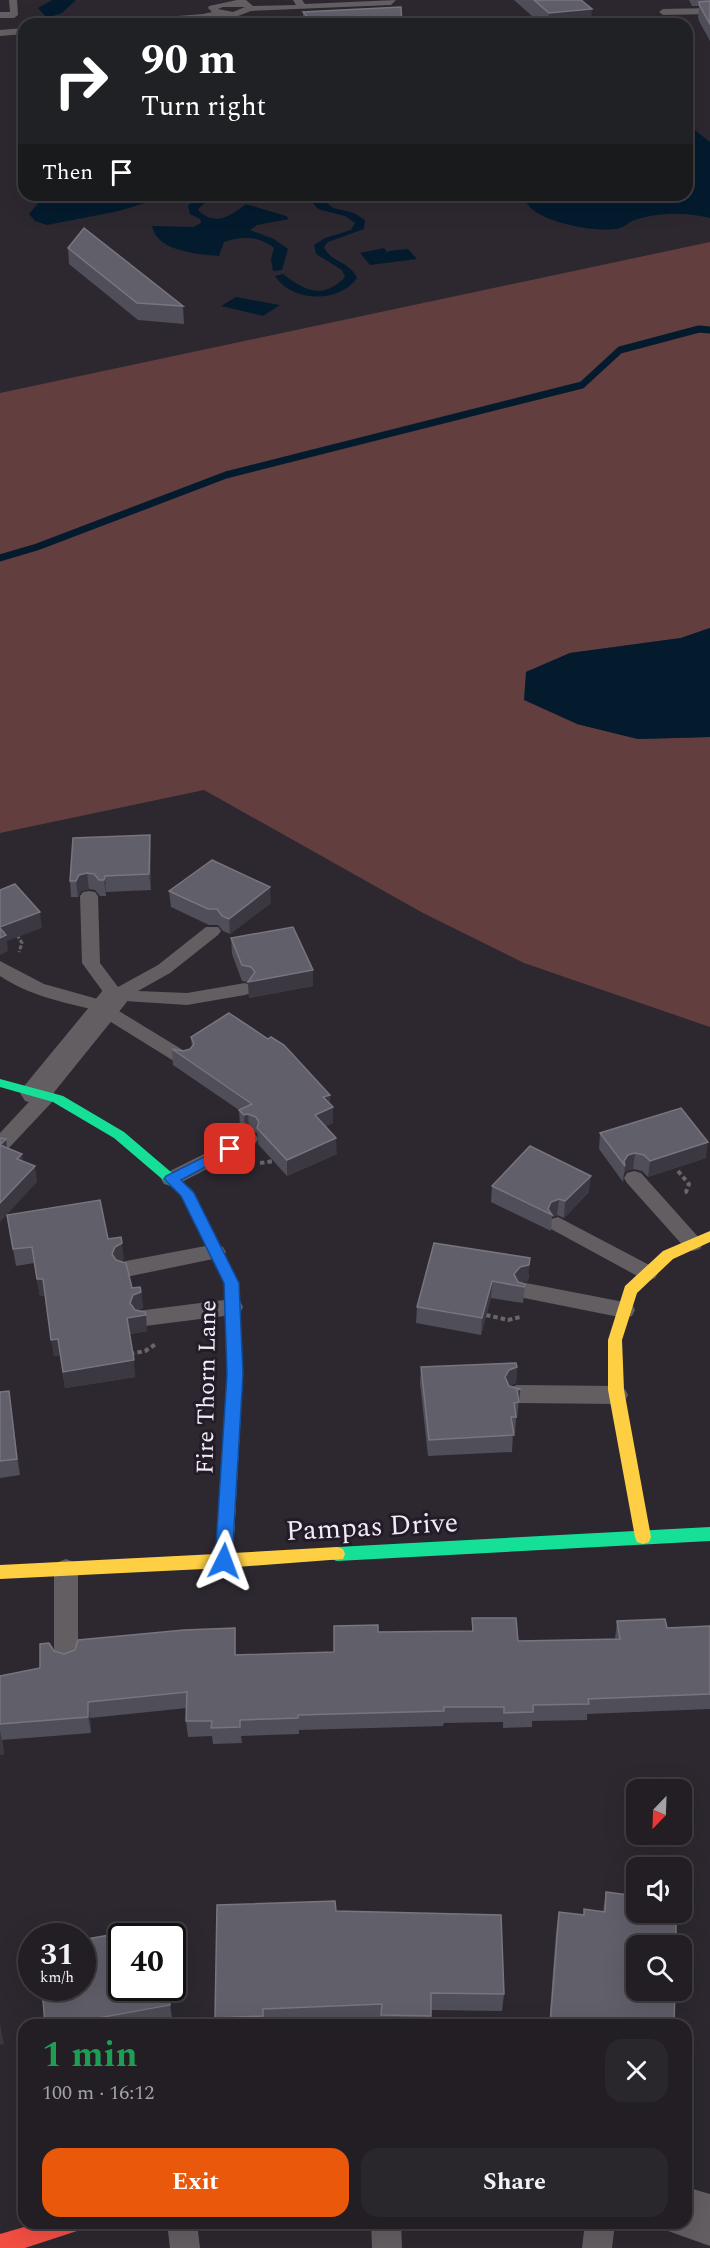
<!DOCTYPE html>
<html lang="en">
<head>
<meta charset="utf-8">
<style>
  body { margin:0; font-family:Spectral,serif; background:#2a272c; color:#f1f3f6; height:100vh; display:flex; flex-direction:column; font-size:22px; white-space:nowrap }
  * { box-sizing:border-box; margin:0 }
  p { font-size:20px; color:#a2a2a6 }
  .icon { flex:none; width:33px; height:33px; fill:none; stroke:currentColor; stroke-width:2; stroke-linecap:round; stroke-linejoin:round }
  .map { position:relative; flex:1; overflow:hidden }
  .sheet { position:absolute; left:18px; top:2019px; width:674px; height:210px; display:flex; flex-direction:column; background:#221e24; border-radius:18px; box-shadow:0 6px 24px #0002,0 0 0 2px #3f3c41 }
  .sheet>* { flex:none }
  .top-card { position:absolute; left:18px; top:18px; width:675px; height:183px; border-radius:18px; box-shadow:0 6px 24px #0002,0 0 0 2px #3f3c41; background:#202124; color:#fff; overflow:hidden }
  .needle { width:39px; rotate:203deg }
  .fabs { position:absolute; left:626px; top:1779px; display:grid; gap:12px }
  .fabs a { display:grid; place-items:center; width:66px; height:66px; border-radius:12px; background:#221e24; box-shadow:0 6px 24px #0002,0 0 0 2px #3f3c41; font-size:30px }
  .speed { position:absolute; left:18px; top:1923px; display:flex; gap:12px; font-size:30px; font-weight:700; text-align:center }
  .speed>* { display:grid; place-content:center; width:78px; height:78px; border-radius:50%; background:#221e24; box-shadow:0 6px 24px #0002,0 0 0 2px #3f3c41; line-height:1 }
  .speed small { font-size:15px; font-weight:400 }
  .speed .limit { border:3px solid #111; border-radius:9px; background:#fff; color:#111 }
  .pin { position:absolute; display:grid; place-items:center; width:51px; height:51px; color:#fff; margin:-26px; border-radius:12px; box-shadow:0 3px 9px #0006 }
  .me { position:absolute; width:66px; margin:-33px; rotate:3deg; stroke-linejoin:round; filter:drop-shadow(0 0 4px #0008) }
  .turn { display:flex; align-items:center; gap:21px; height:126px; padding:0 24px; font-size:27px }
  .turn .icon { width:78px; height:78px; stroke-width:2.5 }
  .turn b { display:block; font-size:42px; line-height:51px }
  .then { display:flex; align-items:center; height:57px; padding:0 24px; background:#0003; gap:12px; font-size:22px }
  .round { display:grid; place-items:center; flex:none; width:63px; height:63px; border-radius:18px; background:#2a272c }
  .overview { display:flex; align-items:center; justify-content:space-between; height:102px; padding:0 24px }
  h1 { font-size:36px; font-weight:700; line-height:45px; color:#1e9e55 }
  .action { display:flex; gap:12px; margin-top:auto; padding:12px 24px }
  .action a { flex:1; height:69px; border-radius:18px; background:#ea580c; color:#fff; font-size:24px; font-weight:700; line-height:69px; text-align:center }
  .action a+a { background:#2a272c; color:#f1f3f6 }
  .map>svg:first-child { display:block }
  .green { fill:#623e3f }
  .water { fill:#041b2e }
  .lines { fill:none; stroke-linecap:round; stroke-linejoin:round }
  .stream { stroke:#041b2e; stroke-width:7 }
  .path-far1 { stroke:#696669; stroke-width:3; stroke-dasharray:4 2; stroke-linecap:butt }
  .path { stroke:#696669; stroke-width:4; stroke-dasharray:4.5 3; stroke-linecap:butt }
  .lane { fill:#625e61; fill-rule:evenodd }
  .street { fill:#625e61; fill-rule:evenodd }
  .fast { fill:#16e098; fill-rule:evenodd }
  .slow { fill:#ffcf43; fill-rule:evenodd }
  .jam { fill:#f24e42; fill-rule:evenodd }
  .wall { fill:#504e59 }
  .shaded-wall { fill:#3b3841 }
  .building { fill:#615f6a; stroke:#78757f; stroke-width:1.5 }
  .route { fill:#1a73e8; stroke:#114b97; stroke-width:1.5 }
  .labels { text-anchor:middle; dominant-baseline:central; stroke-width:6; stroke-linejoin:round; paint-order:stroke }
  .street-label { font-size:24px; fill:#f1ebf5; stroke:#241b29 }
  .near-street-label { font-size:28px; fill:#f1ebf5; stroke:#241b29 }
</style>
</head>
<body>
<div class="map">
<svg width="710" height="2248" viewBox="0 0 710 2248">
  <rect width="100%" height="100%" fill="#2d2830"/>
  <polygon class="green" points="710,242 710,628 681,638 570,653 526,672 577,724 638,739 710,737 710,1027 524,963 423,913 204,790 0,833 0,393"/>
  <g class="water">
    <polygon points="52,0 76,0 62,13 47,18 38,8"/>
    <path d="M687,124L710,142V218C685,212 657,212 632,221C628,223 624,227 620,228C600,234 533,222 526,201L532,195H687V170L689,169Z"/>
    <polygon points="80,195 170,195 119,211 47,225 35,221 29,214 39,202"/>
    <path d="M207,195H231C219,198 205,199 198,210C215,227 231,216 246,204L286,216L289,219L257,225L250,230L274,239L288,249L282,270L273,271L271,259L274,248C260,236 242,236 224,242L219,256C198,254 157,252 152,226L193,227L201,223L200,219L190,214L188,205Z"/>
    <path d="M295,195H317L333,208L354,213L365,220L364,229L328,242L324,247C330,262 351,262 357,278C339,304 291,302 275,276L283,274C305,291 323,300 345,277L342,270L316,254L314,245L325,238L351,230L355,223L345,216L318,209L308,197Z"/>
    <polygon points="384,248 388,253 388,251 408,249 417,259 370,265 360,253"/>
    <polygon points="236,297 280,305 263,316 221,306"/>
    <polygon points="710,628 710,737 638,739 577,724 524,700 526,672 570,653 681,638"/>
  </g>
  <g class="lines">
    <polyline class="stream" points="0,558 37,547 226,475 582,385 620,350 699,329 710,330"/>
    <polyline class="path-far1" points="17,935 22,943 19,952"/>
    <g class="path">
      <polyline points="260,1163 274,1161"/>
      <polyline points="678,1171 689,1184 686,1192 682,1193"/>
      <polyline points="486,1315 508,1320 520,1317"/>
      <polyline points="130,1354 145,1351 156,1344"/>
    </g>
    <g class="lane">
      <polygon points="9,0 17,0 18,15 14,18 0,18 0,12 10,12"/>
      <path d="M237,0H246L253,6L296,5L293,0H302L305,4L396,0L391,5L251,11L238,16H220L203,20L110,24L114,21L203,14L212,12L208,8L209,6ZM223,7H245L233,12L218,9Z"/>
      <polygon points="710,8 710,14 663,15 659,12 663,9"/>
      <polygon points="24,28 24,34 0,36 0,30"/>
      <polygon points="89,891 95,892 98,896 100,963 118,987 158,965 206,927 218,927 221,931 218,935 170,973 138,991 187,993 245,983 251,985 254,989 251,993 245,995 187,1005 109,1000 82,963 80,896 83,892"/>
      <path d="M0,961L44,984L112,1003L114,1008L191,1055L193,1059L191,1063L184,1065L177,1063L98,1014L95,1010C62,1002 28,995 0,976Z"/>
      <polygon points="46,1090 53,1091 56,1096 53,1101 7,1150 0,1152 0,1133 39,1091"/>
      <polygon points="248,1132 255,1134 258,1139 255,1144 178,1184 171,1186 164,1184 161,1179 164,1174"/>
      <polygon points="634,1171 641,1173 700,1239 703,1244 700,1249 693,1251 686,1249 627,1183 624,1178 627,1173"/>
      <polygon points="558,1217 655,1268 658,1273 655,1278 648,1281 641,1278 551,1229 548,1224 551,1219"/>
      <polygon points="216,1244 223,1247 226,1252 223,1257 126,1277 119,1274 116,1269 119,1264 126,1261"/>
      <polygon points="526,1283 624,1302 632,1304 635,1310 632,1316 624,1318 519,1297 515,1291 519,1285"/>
      <polygon points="232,1299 240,1301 243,1307 240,1313 232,1315 145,1326 137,1324 134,1318 137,1312 145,1310"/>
      <polygon points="517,1385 617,1386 625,1389 628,1395 625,1401 617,1404 517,1403 509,1400 506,1394 509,1388"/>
      <polygon points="66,1559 74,1562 78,1569 78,1657 75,1665 66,1668 57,1665 54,1657 54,1569 58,1562"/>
      <polygon points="167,2223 197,2223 200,2248 170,2248"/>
      <polygon points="371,2223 401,2223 402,2248 372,2248"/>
      <polygon points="585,2223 615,2223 612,2248 582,2248"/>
    </g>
    <g class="street">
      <polygon points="115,986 126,989 130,996 126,1003 47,1101 36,1104 25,1101 20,1093 25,1085 104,989"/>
      <polygon points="686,2187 710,2194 710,2246 668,2231 665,2223 686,2223"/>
    </g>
    <g class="fast">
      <polygon points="0,1079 63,1096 124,1132 192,1190 239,1283 240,1325 238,1329 228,1329 226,1325 225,1283 182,1196 114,1138 53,1102 0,1087"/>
      <polygon points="710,1527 710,1541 337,1561 331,1559 329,1554 331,1549 337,1547"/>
    </g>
    <g class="slow">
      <polygon points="710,1231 710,1242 673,1259 637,1293 622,1340 624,1390 651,1537 649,1542 643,1544 637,1542 635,1537 608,1390 608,1340 625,1286 663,1251"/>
      <polygon points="233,1319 238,1321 240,1325 243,1374 233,1553 337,1547 343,1549 345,1554 343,1559 224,1568 0,1579 0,1565 216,1554 227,1374 226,1325 228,1321"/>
    </g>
    <polygon class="jam" points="38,2223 83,2223 80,2230 25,2248 0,2248 0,2234"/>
  </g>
  <g class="wall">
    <polygon points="514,0 581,0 591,24 541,24"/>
    <polygon points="689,0 710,0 710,41 699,21 698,17 699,6 692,6"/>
    <polygon points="303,12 402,24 303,24"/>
    <polygon points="68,248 183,306 184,324 138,320 69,264"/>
    <polygon points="73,838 151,851 151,890 106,892 106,896 100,896 95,890 89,889 81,891 78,897 71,897 70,881"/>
    <polygon points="169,891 271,903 230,934 223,931 218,925 209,925 171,907"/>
    <polygon points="231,938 313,970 313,986 249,998 248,982 242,981 232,954"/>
    <polygon points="191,1037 330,1104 333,1123 326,1126 337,1154 287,1176 258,1144 257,1133 249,1130 245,1131 240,1126 239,1110 173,1065 172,1049 183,1051 190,1049 192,1047"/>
    <polygon points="600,1133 706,1158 648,1177 642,1171 633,1169 626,1171 624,1174 623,1182 599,1149"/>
    <polygon points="492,1186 589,1192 564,1218 557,1215 552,1217 551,1231 491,1202"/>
    <polygon points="7,1215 108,1239 124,1259 121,1261 132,1288 141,1292 143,1308 137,1310 147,1331 130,1334 135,1377 65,1388 60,1355 54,1356 45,1295 40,1296 34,1263 16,1266"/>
    <polygon points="434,1243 529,1275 528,1281 520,1283 525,1284 523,1303 491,1298 481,1335 416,1323 417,1307"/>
    <polygon points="421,1367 517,1367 516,1383 509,1386 520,1389 517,1418 516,1418 515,1433 513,1433 512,1452 428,1456 420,1383"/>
    <polygon points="0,1392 11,1407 20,1475 0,1478"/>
    <polygon points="472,1618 518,1641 615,1639 617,1621 667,1628 710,1626 710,1709 587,1714 587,1720 532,1721 532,1727 503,1728 503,1722 444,1723 443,1726 299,1730 299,1734 241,1736 242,1743 213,1744 212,1736 188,1737 186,1721 187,1708 90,1718 91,1733 2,1740 4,1754 0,1755 0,1676 40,1668 54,1651 64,1654 235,1628 236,1655 334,1652 378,1632 472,1631"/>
    <polygon points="606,1892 643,1920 674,2025 549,2025 556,1932 559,1912 583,1915 603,1911"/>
    <polygon points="336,1911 504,1994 502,2011 431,2010 431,2025 381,2025 381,2021 293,2025 216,2025 215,2018"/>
    <polygon points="168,1988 172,2019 140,2025 45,2025"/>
  </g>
  <g class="shaded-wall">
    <polygon points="592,9 591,24 548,24 549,13"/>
    <polygon points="150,835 151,851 151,890 149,874"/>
    <polygon points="87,873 89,889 81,891 78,897 76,881 79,875"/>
    <polygon points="105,876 106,892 106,896 104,880"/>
    <polygon points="270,887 271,903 230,934 229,919"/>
    <polygon points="40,912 42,928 7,941 8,951 0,955 0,927"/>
    <polygon points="313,970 313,986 249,998 248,982"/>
    <polygon points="330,1095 330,1108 333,1107 333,1123 315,1131 315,1115 323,1097"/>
    <polygon points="248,1114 249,1130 245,1131 244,1115"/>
    <polygon points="336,1138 337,1154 287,1176 287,1160"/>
    <polygon points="6,1139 8,1155 0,1145"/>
    <polygon points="708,1142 706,1158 648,1177 650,1161"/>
    <polygon points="635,1153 633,1169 626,1171 624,1174 625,1166 624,1161 628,1155"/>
    <polygon points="22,1154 24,1171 17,1159"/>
    <polygon points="35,1166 37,1182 0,1222 0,1203"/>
    <polygon points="591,1176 589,1192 564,1218 565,1201"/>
    <polygon points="559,1199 557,1215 552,1217 552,1215 548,1209 551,1202"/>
    <polygon points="122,1243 124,1259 117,1263 112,1254 115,1247"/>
    <polygon points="530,1258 528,1281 518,1283 514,1274 520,1267"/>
    <polygon points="37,1279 43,1279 45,1295 40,1296"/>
    <polygon points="492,1281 491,1298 481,1335 482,1318"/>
    <polygon points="141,1292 143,1308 135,1311 146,1315 147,1331 129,1334 127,1318 130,1303 133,1295"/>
    <polygon points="58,1339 60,1355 54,1356 51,1340"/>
    <polygon points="134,1360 135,1377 65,1388 63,1372"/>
    <polygon points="517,1367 516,1383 508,1386 505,1377 509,1370"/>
    <polygon points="520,1389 519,1405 518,1406 517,1390"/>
    <polygon points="9,1391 11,1407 20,1475 17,1459"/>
    <polygon points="235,1628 236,1644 236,1671 235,1655"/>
    <polygon points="88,1702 90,1718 91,1733 88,1717"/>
    <polygon points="0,1730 4,1754 0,1755"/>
    <polygon points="0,2024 4,2044 0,2045"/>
  </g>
  <g class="building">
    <polygon points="534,0 581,0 592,9 549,13"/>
    <polygon points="710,1 710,24 700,6 699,2"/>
    <polygon points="401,7 402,24 313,24 303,12"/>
    <polygon points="84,228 183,306 137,303 68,248"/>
    <polygon points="150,835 149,874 105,876 104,880 99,880 94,874 87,873 79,875 76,881 70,881 73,838"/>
    <polygon points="212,860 270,887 229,919 222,916 217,909 208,909 169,891"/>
    <polygon points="15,884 40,912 0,927 0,890"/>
    <polygon points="293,927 313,970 248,982 255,972 251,967 242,965 231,938"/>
    <polygon points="0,928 6,935 0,938"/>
    <polygon points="229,1013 268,1039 271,1037 284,1045 330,1095 323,1097 333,1107 315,1115 336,1138 287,1160 257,1128 259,1122 256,1117 248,1114 244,1115 239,1110 252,1104 172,1049 183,1051 190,1049 194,1044 191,1037"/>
    <polygon points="681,1108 708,1142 650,1161 644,1155 635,1153 628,1155 624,1161 625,1166 600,1133"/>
    <polygon points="0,1138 6,1139 0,1145"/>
    <polygon points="0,1145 22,1154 17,1159 35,1166 0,1203"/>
    <polygon points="530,1146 591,1176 565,1201 559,1199 551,1202 548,1209 552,1215 492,1186"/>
    <polygon points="100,1200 108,1239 121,1237 122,1243 115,1247 112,1254 116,1260 126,1263 132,1288 140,1287 141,1292 133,1295 130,1303 135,1310 145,1312 146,1315 127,1318 134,1360 63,1372 58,1339 51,1340 43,1279 37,1279 32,1247 13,1249 7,1215"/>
    <polygon points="434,1243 530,1258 529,1265 520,1267 514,1274 518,1282 525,1284 524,1287 492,1281 482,1318 417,1307"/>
    <polygon points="516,1363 517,1367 509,1370 505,1377 509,1386 520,1389 517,1390 519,1402 514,1403 516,1417 511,1417 514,1435 429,1440 421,1367"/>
    <polygon points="9,1391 17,1459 0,1461 0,1392"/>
    <polygon points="472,1618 516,1618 518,1641 620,1639 617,1621 665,1619 667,1628 710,1626 710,1694 588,1699 589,1704 533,1705 533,1712 504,1713 504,1707 444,1707 444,1711 298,1715 298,1718 240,1720 240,1727 211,1728 212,1721 186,1721 187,1692 88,1702 88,1717 0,1724 0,1676 40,1668 40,1644 49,1643 54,1651 64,1654 75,1650 78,1640 184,1630 235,1628 235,1655 334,1652 334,1626 378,1625 378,1632 473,1631"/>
    <polygon points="606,1892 636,1896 636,1912 643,1912 643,1920 676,1924 676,1946 636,1946 636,1990 675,1990 674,2025 646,2025 601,2019 601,2025 550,2025 559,1912 584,1915 584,1909 605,1912"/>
    <polygon points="335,1901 336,1911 501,1915 504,1994 431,1993 431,2016 381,2015 382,2004 263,2009 263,2016 215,2018 217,1905"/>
    <polygon points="160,1926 161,1936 122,1936 122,1988 168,1988 170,2005 98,2018 99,2025 45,2025 42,1988 82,1988 82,1940"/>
  </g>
  <polygon class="route" points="230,1144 234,1145 236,1149 234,1152 181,1180 194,1193 239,1283 243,1374 232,1561 230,1566 224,1568 218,1566 215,1561 227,1374 224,1283 181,1196 164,1179 166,1176"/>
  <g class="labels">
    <g class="street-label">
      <text transform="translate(207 1387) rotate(-89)">Fire Thorn Lane</text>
    </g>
    <g class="near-street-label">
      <text transform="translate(372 1527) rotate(-3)">Pampas Drive</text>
    </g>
  </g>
</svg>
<div class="fabs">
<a><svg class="needle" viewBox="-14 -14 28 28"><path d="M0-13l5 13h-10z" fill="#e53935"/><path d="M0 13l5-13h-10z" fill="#a2a2a6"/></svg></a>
<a><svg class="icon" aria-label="sound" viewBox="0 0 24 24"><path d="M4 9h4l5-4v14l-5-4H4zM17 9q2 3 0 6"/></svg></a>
<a><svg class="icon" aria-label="search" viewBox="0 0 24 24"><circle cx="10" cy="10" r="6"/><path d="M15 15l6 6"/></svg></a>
</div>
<div class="speed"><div>31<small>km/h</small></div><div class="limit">40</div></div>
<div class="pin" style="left:230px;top:1149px;background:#d93025"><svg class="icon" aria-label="arrive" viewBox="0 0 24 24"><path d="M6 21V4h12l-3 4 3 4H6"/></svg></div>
<svg class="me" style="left:224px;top:1561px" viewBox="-20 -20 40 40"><path d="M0-17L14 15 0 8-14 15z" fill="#1a73e8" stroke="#fff" stroke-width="4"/></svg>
<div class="top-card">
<div class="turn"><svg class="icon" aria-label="right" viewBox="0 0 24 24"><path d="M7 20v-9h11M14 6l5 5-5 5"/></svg><div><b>90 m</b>Turn right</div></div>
<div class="then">Then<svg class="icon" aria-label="arrive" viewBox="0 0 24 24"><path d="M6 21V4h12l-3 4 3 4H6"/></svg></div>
</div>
<section class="sheet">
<div class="overview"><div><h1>1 min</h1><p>100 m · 16:12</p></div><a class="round"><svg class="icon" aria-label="close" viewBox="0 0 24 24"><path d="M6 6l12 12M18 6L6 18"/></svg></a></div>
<div class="action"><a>Exit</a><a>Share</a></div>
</section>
</div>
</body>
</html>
